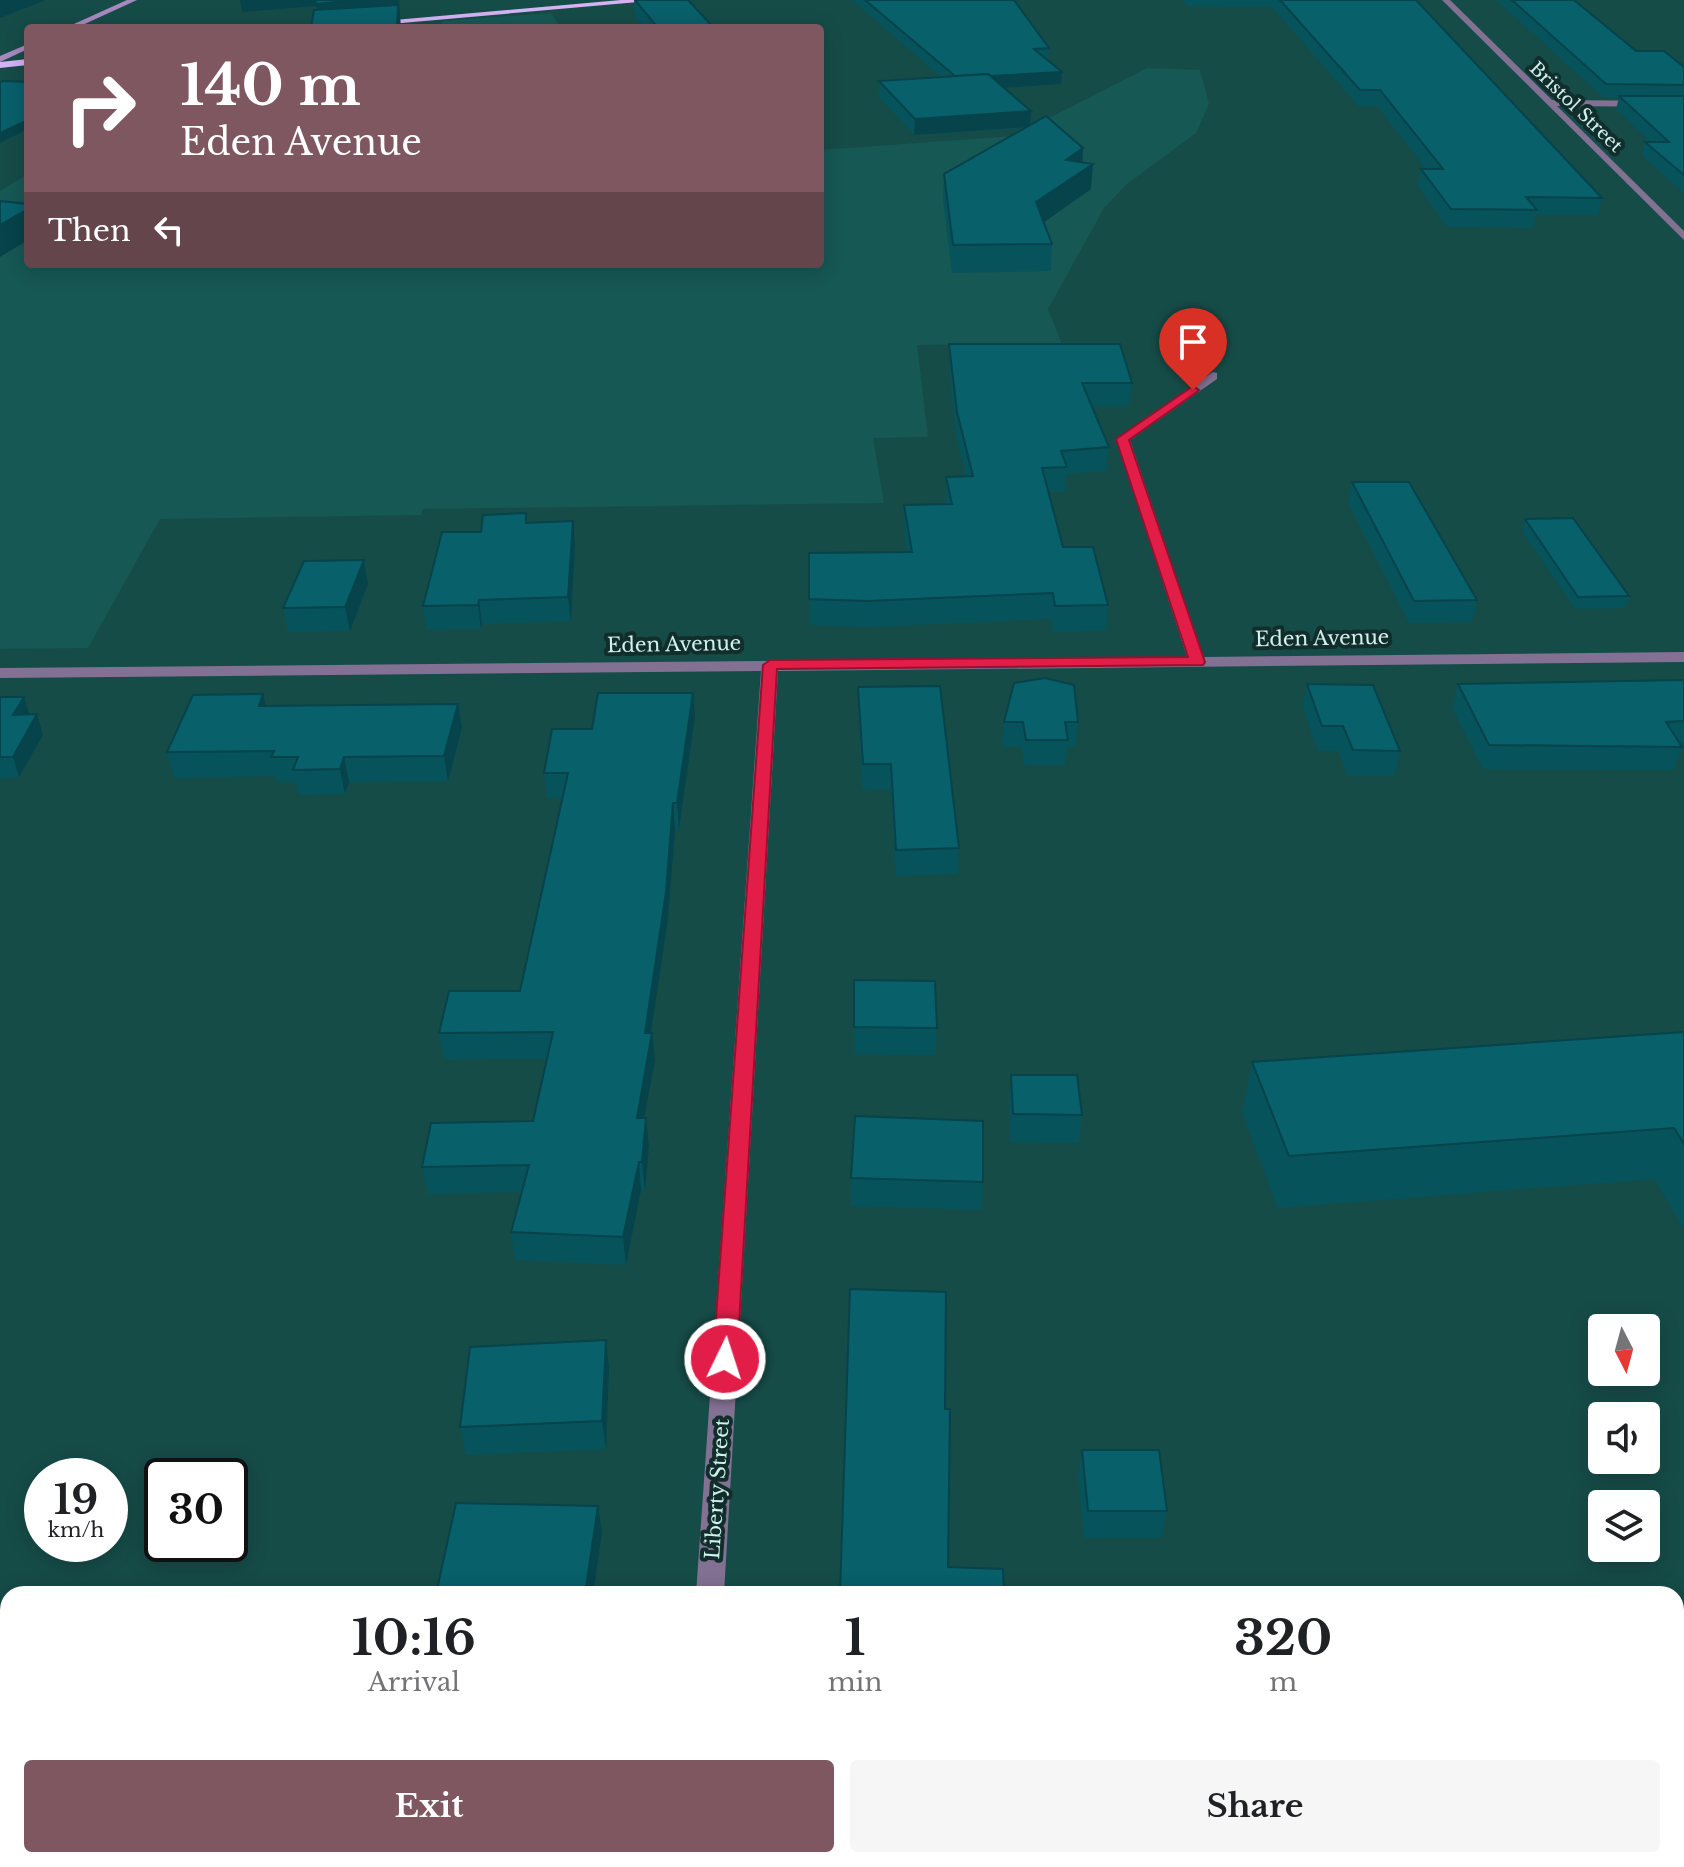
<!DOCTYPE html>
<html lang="en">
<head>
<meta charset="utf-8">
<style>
  body { margin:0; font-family:"Libre Baskerville",serif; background:#f6f6f6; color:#202124; height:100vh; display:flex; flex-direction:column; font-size:30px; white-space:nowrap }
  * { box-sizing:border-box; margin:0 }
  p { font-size:26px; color:#757577 }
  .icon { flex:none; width:44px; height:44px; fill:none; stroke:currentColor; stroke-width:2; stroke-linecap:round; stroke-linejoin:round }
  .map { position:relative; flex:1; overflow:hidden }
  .side { position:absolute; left:0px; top:1586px; width:1684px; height:282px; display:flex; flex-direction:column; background:#fff; border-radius:24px 24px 0 0; box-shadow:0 4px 20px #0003 }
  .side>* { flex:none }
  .banner { position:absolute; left:24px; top:24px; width:800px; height:244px; border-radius:8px; box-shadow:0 4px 20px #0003; background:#7f5760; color:#fff; overflow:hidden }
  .needle { width:52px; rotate:174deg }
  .controls { position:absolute; left:1588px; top:1314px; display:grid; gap:16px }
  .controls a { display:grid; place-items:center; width:72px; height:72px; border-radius:8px; background:#fff; box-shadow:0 4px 20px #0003; font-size:40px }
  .speed { position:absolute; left:24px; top:1458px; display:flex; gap:16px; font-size:40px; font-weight:700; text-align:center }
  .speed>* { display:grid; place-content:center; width:104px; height:104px; border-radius:50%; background:#fff; box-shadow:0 4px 20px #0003; line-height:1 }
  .speed small { font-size:20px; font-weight:400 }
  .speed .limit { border:4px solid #111; border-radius:12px; background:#fff; color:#111 }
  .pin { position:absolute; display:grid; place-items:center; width:68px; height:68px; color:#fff; margin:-82px -34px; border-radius:50% 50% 50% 0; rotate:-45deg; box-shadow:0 0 8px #0007 }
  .pin .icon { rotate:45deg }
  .me { position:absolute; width:88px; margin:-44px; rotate:4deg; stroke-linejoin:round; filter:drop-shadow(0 0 6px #0008) }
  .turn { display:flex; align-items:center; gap:28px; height:168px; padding:0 24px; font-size:36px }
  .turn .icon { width:104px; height:104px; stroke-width:2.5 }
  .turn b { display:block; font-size:56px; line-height:68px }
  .then { display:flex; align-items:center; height:76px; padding:0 24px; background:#0003; gap:16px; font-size:30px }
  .eta { display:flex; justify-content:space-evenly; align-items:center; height:136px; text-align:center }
  .eta b { font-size:48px; font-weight:700; line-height:56px }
  .cta { display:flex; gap:16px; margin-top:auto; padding:16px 24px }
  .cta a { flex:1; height:92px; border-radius:8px; background:#7f5760; color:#fff; font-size:32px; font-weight:700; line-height:92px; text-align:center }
  .cta a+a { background:#f6f6f6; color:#202124 }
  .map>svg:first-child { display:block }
  .built { fill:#165854 }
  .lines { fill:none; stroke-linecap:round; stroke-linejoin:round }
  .street { fill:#837193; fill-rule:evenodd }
  .secondary { fill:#a789c0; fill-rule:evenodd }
  .highway { fill:#d6b2f5; fill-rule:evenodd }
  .wall { fill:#07535c }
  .shaded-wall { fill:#06434b }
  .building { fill:#08606b; stroke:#06434b; stroke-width:2 }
  .route { fill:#e11d48; stroke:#92132f; stroke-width:2 }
  .labels { text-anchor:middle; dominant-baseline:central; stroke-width:8; stroke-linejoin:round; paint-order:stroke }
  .far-street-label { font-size:18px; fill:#d0f1ed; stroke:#122e2c }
  .street-label { font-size:20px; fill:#d0f1ed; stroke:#122e2c }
</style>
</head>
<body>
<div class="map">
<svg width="1684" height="1867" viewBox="0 0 1684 1867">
  <rect width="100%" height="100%" fill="#164c48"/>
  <g class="built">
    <polygon points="551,13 561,28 443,28 442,21"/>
    <polygon points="1147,68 1200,70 1209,104 1196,133 1127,184 1104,208 1048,309 1062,344 917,345 928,437 873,438 884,503 423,509 421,515 160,519 88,648 0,649 0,191 28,174 28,264 820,264 820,150 1014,136"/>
  </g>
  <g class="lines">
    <g class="street">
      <polygon points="1442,0 1450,0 1552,100 1684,101 1684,107 1557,106 1684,231 1684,240"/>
      <polygon points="1213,372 1217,373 1217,379 1130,440 1203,657 1684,652 1684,662 778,671 724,1594 696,1594 761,671 0,678 0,668 1187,657 1116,439"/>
      <polygon points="677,1860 709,1860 708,1867 676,1867"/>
    </g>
    <g class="secondary">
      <polygon points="127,0 137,0 76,28 65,28"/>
      <polygon points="28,44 28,49 0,62 0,56"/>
    </g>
    <g class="highway">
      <polygon points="621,0 661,0 345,28 304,28"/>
      <polygon points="28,59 28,65 0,68 0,62"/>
    </g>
  </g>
  <g class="wall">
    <polygon points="634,0 714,28 645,28 635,17"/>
    <polygon points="852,0 1014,0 1049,48 1048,60 1061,84 1004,88 1031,111 1030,126 1083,148 1082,162 1091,189 1044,222 1052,244 1051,271 952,273 943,200 944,174 1026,128 914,135 879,97 879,81 941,77"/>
    <polygon points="1183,0 1416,0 1602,198 1598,215 1536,215 1533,228 1447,227 1418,186 1421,169 1426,169 1377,106 1358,106 1272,7 1187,6"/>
    <polygon points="1496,0 1574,0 1636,51 1684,67 1684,193 1642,156 1645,142 1650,142 1616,109 1619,98 1603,97"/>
    <polygon points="949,344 1132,383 1129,406 1091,406 1109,447 1106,471 1066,474 1065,492 1048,492 1063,547 1108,605 1106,631 1053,632 1051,619 867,627 810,625 809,553 907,552 904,530 904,505 946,504 946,477 966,476 956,436 949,367"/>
    <polygon points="1352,482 1477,600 1472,622 1409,623 1348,503"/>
    <polygon points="1525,519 1629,596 1625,608 1575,609 1522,531"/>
    <polygon points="527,523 575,544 571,621 482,624 481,629 427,630 423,606 481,532"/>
    <polygon points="364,560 368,584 350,631 288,632 283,608"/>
    <polygon points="1684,680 1684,744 1681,745 1682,747 1674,770 1483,769 1452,707 1458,684"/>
    <polygon points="1307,684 1400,751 1394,776 1348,776 1338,751 1318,751 1303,708"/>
    <polygon points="858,687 959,848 958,874 896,876 890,789 862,790 858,712"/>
    <polygon points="693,693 695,717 679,829 675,829 668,918 651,1033 655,1060 644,1118 649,1146 645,1190 641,1190 626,1265 515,1260 511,1232 522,1192 428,1194 422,1167 533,1121 547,1059 444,1060 439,1033 520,991 562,798 547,798 544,773 592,729"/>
    <polygon points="0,697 24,697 30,715 43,735 19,777 0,778"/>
    <polygon points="458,704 462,728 448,781 349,782 345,794 299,795 296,782 277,782 276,776 174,778 167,752 266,706"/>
    <polygon points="1004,722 1078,722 1075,747 1067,747 1065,765 1025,765 1021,747 1002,747"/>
    <polygon points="854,980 937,1028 936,1055 854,1054"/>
    <polygon points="1684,1032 1684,1229 1654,1179 1278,1208 1242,1113 1252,1062"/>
    <polygon points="1011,1075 1082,1115 1079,1143 1010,1142 1009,1102"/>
    <polygon points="851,1178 983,1182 981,1210 851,1206"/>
    <polygon points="606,1340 609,1368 606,1449 466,1455 460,1427"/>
    <polygon points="1082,1450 1167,1511 1161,1538 1084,1538 1078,1477"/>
    <polygon points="175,1544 225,1544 225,1547 179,1555"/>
    <polygon points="97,1860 338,1860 291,1867 97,1867"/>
  </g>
  <g class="shaded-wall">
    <polygon points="0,0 46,0 0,18"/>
    <polygon points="240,0 399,0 401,28 318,24 316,6 242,12"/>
    <polygon points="1062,72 1061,84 957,91 958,79"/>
    <polygon points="1031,111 1030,127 914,135 915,119"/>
    <polygon points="28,120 28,129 0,143 0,133"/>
    <polygon points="1083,148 1082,171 1093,164 1091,189 1034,229 1036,202 1066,160"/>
    <polygon points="28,209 28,240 0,257 0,225"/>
    <polygon points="573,521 575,544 571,621 568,597"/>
    <polygon points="364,560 368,584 350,631 345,607"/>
    <polygon points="479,600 482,624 481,629 478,605"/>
    <polygon points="693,693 695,717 679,829 677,803"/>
    <polygon points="263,694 269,719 259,706"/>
    <polygon points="24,697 30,717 13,715"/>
    <polygon points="458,704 462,728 448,781 444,756"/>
    <polygon points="37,714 43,735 19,777 13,757"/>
    <polygon points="344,757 349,782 345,794 340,769"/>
    <polygon points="673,803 675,829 668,918 647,1060 652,1033 655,1060 639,1146 637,1118 645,1033"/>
    <polygon points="646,1118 649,1146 645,1190 642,1162"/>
    <polygon points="639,1162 641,1190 626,1265 623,1237"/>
    <polygon points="606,1340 609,1368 606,1449 602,1421"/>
    <polygon points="598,1506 602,1533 593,1594 585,1594"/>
  </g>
  <g class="building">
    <polygon points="316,0 358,0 315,4"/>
    <polygon points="635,0 688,0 714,28 658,28"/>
    <polygon points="865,0 1014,0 1049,48 1034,49 1062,72 991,76 988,74 955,76"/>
    <polygon points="1280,0 1416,0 1602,198 1526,197 1537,210 1451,209 1421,169 1443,169 1380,90 1360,90"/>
    <polygon points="1512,0 1574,0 1636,51 1664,51 1684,67 1684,85 1606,84"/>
    <polygon points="398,5 397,28 311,28 314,10"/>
    <polygon points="988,74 1031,111 915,119 879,81"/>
    <polygon points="3,81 28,82 28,120 0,133 0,82"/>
    <polygon points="1619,96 1684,96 1684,175 1645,142 1669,142"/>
    <polygon points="1046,116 1083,148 1066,160 1093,164 1036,202 1052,244 953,245 944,174"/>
    <polygon points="0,201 28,204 28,209 0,225"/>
    <polygon points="949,344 1120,344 1132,383 1082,383 1109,447 1061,451 1067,467 1042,468 1063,547 1093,547 1108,605 1055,606 1053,593 867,601 809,599 809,553 912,552 904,505 952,504 946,477 973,476 957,412"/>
    <polygon points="1352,482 1409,482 1477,600 1414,601"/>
    <polygon points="526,513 526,523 573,521 568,597 479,600 478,605 423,606 442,532 481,532 483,515"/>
    <polygon points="1573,518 1629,596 1578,597 1525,519"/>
    <polygon points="364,560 345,607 283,608 304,561"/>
    <polygon points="1045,678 1074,685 1078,722 1065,722 1068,740 1026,740 1023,722 1004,722 1014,683"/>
    <polygon points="1684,680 1684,721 1666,722 1682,747 1489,745 1458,684"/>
    <polygon points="1307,684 1373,685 1400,751 1353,750 1343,726 1322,726"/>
    <polygon points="940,686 959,848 896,850 891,764 863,764 858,687"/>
    <polygon points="598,693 693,693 677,803 673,803 666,892 645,1033 652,1033 637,1118 646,1118 642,1162 639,1162 623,1237 511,1232 529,1165 422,1167 431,1123 533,1121 553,1032 439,1033 449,991 520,991 568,773 544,773 552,729 592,729"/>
    <polygon points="263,694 259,706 458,704 444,756 344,757 340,769 293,770 298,757 271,757 274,751 167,752 193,695"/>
    <polygon points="0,697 24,697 13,715 37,714 13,757 0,757"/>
    <polygon points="854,980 935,981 937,1028 854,1027"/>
    <polygon points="1684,1032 1684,1144 1674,1128 1289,1156 1252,1062"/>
    <polygon points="1011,1075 1077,1075 1082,1115 1013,1114"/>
    <polygon points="855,1116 983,1121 983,1182 851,1178"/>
    <polygon points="850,1289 946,1292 945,1409 950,1409 948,1567 1003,1569 1004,1594 840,1594"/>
    <polygon points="606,1340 602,1421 460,1427 470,1347"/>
    <polygon points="1082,1450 1159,1450 1167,1511 1088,1511"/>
    <polygon points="456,1503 598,1506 585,1594 436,1594"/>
    <polygon points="97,1860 152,1860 97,1867"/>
  </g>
  <polygon class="route" points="1193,386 1199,390 1197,392 1129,440 1205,662 1203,665 777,669 737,1359 733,1365 717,1365 713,1359 763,665 770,660 1188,657 1116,439"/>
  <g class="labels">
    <g class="far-street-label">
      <text transform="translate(1576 107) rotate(44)">Bristol Street</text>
    </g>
    <g class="street-label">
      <text transform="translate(1322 638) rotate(-1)">Eden Avenue</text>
      <text transform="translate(674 644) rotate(-1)">Eden Avenue</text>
      <text transform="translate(717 1489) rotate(-86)">Liberty Street</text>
    </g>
  </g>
</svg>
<div class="controls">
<a><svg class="needle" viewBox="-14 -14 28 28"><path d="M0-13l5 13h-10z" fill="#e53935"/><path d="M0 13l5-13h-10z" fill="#757577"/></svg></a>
<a><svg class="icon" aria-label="sound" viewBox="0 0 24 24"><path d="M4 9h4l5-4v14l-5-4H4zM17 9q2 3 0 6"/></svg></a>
<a><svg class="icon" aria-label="layers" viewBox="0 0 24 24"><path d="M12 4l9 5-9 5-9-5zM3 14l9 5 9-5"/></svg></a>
</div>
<div class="speed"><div>19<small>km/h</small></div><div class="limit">30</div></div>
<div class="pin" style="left:1193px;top:390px;background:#d93025"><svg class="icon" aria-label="arrive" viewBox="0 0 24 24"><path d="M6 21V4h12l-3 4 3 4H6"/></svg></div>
<svg class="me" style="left:725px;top:1359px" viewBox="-20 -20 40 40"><circle r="17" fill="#e11d48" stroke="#fff" stroke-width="3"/><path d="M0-11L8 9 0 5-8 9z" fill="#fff"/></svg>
<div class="banner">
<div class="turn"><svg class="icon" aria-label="right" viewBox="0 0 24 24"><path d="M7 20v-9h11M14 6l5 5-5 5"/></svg><div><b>140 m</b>Eden Avenue</div></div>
<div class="then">Then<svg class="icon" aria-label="left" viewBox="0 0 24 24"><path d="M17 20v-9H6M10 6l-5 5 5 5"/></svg></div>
</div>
<section class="side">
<div class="eta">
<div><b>10:16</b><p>Arrival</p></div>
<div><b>1</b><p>min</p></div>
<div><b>320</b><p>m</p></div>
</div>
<div class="cta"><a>Exit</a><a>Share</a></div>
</section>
</div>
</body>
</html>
